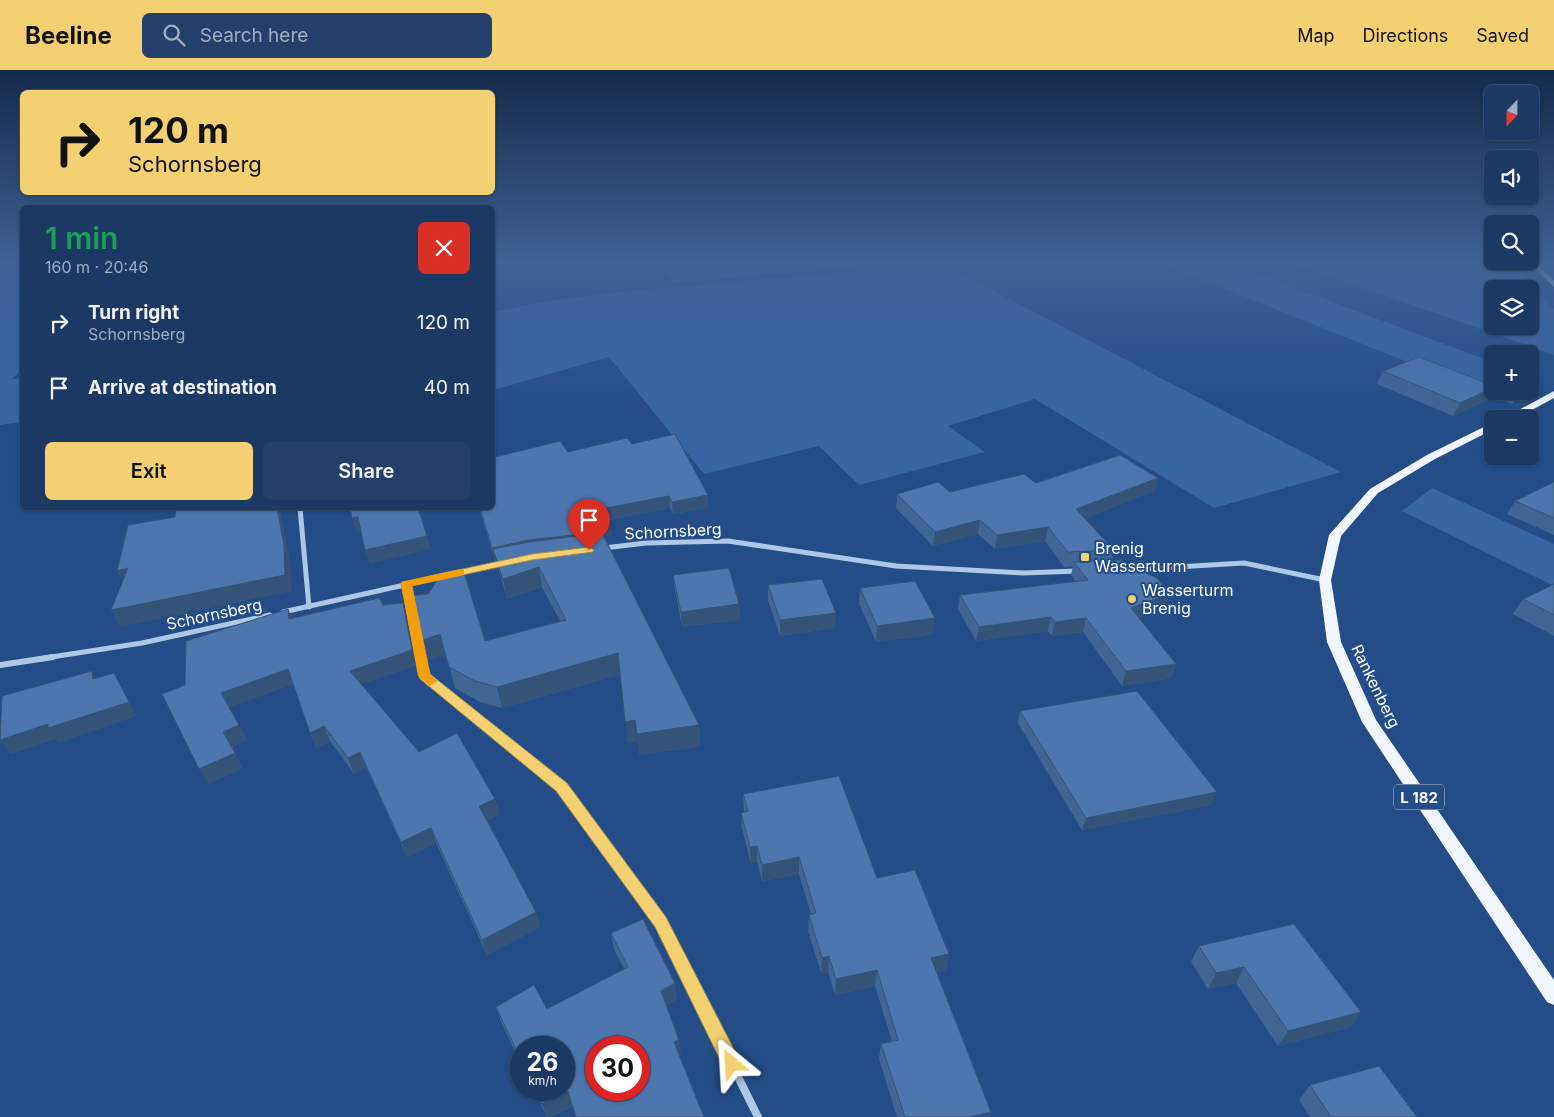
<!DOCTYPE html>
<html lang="en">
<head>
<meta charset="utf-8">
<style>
  body { margin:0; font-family:Inter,sans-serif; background:#24406a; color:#f1f3f6; height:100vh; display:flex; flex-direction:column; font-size:19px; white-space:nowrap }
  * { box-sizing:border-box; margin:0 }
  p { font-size:16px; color:#a0acbf }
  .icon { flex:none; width:28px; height:28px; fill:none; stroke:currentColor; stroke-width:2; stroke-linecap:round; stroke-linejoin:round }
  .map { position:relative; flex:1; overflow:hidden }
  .details { position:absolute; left:20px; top:135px; width:475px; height:305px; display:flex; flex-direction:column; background:#1b3964; border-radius:8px; box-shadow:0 1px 4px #0004,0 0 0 1px #395378 }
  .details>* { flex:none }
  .banner { position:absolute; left:20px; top:20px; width:475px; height:105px; border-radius:8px; box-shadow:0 1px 4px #0004,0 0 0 1px #395378; background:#f3d072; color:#111; overflow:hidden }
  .needle { width:32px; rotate:202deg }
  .tools { position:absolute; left:1484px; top:15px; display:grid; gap:10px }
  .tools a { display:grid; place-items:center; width:55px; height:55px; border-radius:8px; background:#1b3964; box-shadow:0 1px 4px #0004,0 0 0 1px #395378; font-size:25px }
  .speed { position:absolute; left:510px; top:966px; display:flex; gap:10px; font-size:25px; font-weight:700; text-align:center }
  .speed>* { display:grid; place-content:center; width:65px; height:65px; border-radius:50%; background:#1b3964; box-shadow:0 1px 4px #0004,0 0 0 1px #395378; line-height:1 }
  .speed small { font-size:12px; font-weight:400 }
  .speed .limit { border:8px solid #d22; background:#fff; color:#111 }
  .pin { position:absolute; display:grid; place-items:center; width:42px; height:42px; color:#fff; margin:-51px -21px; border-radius:50% 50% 50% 0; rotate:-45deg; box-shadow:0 0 5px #0007 }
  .pin .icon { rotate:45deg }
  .me { position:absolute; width:55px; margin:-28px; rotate:333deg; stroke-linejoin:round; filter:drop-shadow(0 0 4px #0008) }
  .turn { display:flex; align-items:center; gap:18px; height:105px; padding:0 25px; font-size:22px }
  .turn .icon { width:65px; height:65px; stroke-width:2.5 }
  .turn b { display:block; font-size:35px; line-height:42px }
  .round { display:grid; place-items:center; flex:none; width:52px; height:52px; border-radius:8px; background:#24406a }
  .summary { display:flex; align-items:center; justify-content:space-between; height:85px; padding:0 25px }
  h1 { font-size:30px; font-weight:600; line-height:38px; color:#1e9e55 }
  .button { display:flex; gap:10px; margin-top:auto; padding:10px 25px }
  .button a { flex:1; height:58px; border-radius:8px; background:#f3d072; color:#111; font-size:20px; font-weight:600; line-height:58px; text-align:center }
  .button a+a { background:#24406a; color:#f1f3f6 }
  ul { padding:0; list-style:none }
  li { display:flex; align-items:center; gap:15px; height:65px; padding:0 25px }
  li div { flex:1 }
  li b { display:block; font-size:19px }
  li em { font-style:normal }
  header { display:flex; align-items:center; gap:30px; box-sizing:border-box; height:70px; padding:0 25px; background:#f3d072; color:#111 }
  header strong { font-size:24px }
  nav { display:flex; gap:28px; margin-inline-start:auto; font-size:18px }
  .search { width:350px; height:45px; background:#24406a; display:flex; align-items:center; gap:12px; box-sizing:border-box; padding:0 18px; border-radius:8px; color:#a0acbf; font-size:19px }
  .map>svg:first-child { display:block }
  .green { fill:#3866a2; fill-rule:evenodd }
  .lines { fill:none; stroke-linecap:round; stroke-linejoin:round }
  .street-far2 { stroke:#aec7e8; stroke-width:5 }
  .street-far1 { stroke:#aec7e8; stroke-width:6 }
  .street { stroke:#aec7e8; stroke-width:8 }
  .primary { fill:#f1f6fe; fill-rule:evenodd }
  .wall { fill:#416595 }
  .shaded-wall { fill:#355379 }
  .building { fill:#4c76ad; stroke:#355379; fill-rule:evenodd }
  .route { fill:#f3d072; stroke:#9e874a }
  .slow { fill:#f59e0b }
  .poi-dot { fill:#f3d072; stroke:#244c86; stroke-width:2 }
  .labels { text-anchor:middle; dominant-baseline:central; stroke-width:4; stroke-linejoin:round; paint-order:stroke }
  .shield { fill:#244c86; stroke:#bdc9db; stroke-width:1 }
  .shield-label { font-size:15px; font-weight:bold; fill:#fff }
  .street-label { font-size:16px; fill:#fff; stroke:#244c86 }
  .poi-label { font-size:16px; fill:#fff; stroke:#244c86; text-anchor:start }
</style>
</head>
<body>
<header>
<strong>Beeline</strong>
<div class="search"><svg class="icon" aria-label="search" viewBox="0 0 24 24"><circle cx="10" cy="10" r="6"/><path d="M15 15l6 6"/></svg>Search here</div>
<nav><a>Map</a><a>Directions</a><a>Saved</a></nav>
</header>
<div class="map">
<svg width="1554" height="1047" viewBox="0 0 1554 1047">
  <rect width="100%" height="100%" fill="#244c86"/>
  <g class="green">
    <polygon points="0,192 22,192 22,300 11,309 22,308 22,352 0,355"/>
    <polygon points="662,192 903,192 674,213"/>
    <polygon points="1159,192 1226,192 1492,292 1492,321 1524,321 1512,334"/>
    <path d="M1291,192H1511L1554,239V285ZM1492,219H1530V256H1492Z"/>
    <polygon points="942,194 1341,402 1214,438 1035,329 948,356 985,382 859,415 819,376 704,404 609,287 493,320 493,242 542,232 629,221"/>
    <polygon points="1432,418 1554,474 1554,516 1402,441"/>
  </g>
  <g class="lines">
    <g class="street-far2">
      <polyline points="300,438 309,537"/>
      <polyline points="604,478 646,473 728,471 896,496 1023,503 1078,501"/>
      <polyline points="1126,500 1244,493 1325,510"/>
      <polyline points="459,503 502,493"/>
      <polyline points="406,514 420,588"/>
      <polyline points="283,542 445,506"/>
      <polyline points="45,588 142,573 270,545"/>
    </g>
    <g class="street-far1">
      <polyline points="420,587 424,606 561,717 616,792"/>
      <polyline points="0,595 53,587"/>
    </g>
    <polyline class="street" points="616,791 661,852 758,1047"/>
    <g class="primary">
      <polygon points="1529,192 1535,192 1554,211 1554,217"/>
      <polygon points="1554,321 1554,328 1515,349 1502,349"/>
      <polygon points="1492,353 1492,360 1435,389 1378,423 1341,466 1331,510 1341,572 1376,650 1554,910 1554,935 1547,932 1362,652 1327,572 1319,510 1329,465 1370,419 1427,385"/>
    </g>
  </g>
  <g class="wall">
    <polygon points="1383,301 1492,321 1494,321 1490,329 1453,346 1377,314"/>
    <polygon points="632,374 708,438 673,444 670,438 609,450 612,465 604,466 699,655 700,676 639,685 638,671 628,673 621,604 502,638 480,632 455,618 446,585 426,591 485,571 560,551 542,517 507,529 496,490 495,491 479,438 492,438 495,387 568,382"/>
    <polygon points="1554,412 1554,465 1507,444 1515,431"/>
    <polygon points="1036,413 1155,421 1085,448 1114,480 1112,490 1131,500 1169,524 1165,538 1138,548 1176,594 1171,608 1122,616 1083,562 1052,566 1048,561 976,571 958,539 960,525 1075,511 1071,505 1073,496 1064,497 1045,471 995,479 978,464 933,476 896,438 897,424 950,422"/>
    <polygon points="673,505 739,534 740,550 682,557 675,520"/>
    <polygon points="1554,514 1554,566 1513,544 1523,529"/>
    <polygon points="768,515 835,558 780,566 768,530"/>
    <polygon points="860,518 933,564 876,572 859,533"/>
    <polygon points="383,535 408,548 417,595 361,614 419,682 495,729 499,744 487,750 536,842 540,857 487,885 436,773 407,787 366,697 354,704 330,671 316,678 293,614 229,637 247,670 232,677 242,698 208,714 185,615 288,539 292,548"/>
    <polygon points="1020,641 1211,735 1082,760 1018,653"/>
    <polygon points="743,724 877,808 949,884 946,900 937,902 991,1042 989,1047 897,1047 879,989 881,974 892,971 875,916 835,925 828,902 821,903 808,861 809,845 811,844 799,804 762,811 757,792 751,793 742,759 741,743 744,742"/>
    <polygon points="611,863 677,929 666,935 681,985 550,1047 547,1047 534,1020 564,1020 521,978 521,994 501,952 496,937 547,939 624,899 614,879"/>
    <polygon points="1199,876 1361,942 1350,957 1278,976 1236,913 1208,919 1191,892"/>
    <polygon points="1310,1015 1417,1047 1310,1047 1299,1030"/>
  </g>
  <g class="shaded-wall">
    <polygon points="1492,318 1492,321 1494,321 1490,329 1453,346 1460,333"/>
    <polygon points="1158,408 1155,421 1073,453 1076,439"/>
    <polygon points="708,425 708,438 673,444 672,432"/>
    <polygon points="669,426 670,438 608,450 606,438"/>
    <polygon points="277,438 280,438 290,491 292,521 120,557 111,540"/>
    <polygon points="358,447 362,460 356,462 352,448"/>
    <polygon points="980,450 978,464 933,476 935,462"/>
    <polygon points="610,452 612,465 493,479 496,490 495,491 492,478 595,455"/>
    <polygon points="1048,457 1045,471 995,479 997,465"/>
    <polygon points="427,466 431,479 370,494 365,480"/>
    <polygon points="539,497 542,517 507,529 503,509"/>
    <polygon points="128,498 125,517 117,501"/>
    <polygon points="1169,524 1165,538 1127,552 1131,538"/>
    <polygon points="403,533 408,548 417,595 356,616 350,601"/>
    <polygon points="739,534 740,550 682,557 681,542"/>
    <polygon points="288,539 294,553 289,549"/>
    <polygon points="836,543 835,558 780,566 780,550"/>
    <polygon points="1051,547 1048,561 976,571 979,557"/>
    <polygon points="935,548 933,564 876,572 877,556"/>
    <polygon points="1086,548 1083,562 1052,566 1055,552"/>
    <polygon points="440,564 446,585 426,591 420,571"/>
    <polygon points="618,583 621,604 502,638 497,617"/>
    <polygon points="1176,594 1171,608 1122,616 1126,601"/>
    <polygon points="288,599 294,614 228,638 221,623"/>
    <polygon points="92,601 100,615 93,609"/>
    <polygon points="114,603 137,646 58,673 56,669 11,684 0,670"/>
    <polygon points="635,650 699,655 700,676 639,685 638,671 628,673 625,652"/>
    <polygon points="239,655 247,670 231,677 223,662"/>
    <polygon points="324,656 330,671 316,678 310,663"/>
    <polygon points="360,682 366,697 354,704 348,688"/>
    <polygon points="235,683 242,698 208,714 199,699"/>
    <polygon points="1217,722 1211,735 1082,760 1086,748"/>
    <polygon points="495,729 499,744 484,751 479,736"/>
    <polygon points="431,758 436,773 407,787 401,772"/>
    <polygon points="757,776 757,792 751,793 750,777"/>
    <polygon points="799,787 799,804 762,811 762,795"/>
    <polygon points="536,842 540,857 487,885 482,870"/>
    <polygon points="949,884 946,900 928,904 931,888"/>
    <polygon points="829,886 828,902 821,903 822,888"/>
    <polygon points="1244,897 1236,913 1208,919 1216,903"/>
    <polygon points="877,900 875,916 835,925 836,909"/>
    <polygon points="675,913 677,929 663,936 661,921"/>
    <polygon points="1361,942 1350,957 1278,976 1288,961"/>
    <polygon points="679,970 681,985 676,988 674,972"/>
    <polygon points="568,1021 572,1036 550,1047 547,1047 542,1034"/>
    <polygon points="991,1042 989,1047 970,1047"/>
  </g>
  <g class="building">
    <polygon points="1419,287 1492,315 1492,318 1460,333 1383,301"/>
    <polygon points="675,364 708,425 672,432 669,426 606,438 610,452 595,455 599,462 529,470 492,478 480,438 492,438 492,383 495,387 560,371 568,382 627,368 632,374"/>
    <polygon points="1120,385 1158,408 1076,439 1114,480 1068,482 1048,457 997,465 980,450 935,462 897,424 938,412 950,422 1024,404 1036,413"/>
    <polygon points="1554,412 1554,448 1515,431"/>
    <polygon points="176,438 277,438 284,475 285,505 111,540 128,498 117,501 128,455 175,447"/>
    <polygon points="350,438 418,438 427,466 365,480 358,447 352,448"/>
    <polygon points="602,463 699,655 637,664 635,650 625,652 618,583 497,617 475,611 449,597 440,564 420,571 410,526 428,524 440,506 463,499 485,571 566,550 539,497 503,509 493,479 529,472"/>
    <polygon points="1122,490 1131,500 1141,501 1157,508 1169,524 1131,538 1176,594 1126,601 1086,548 1055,552 1051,547 979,557 960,525 1088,510 1074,492"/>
    <polygon points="729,498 739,534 681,542 673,505"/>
    <polygon points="822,509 836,543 780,550 768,515"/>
    <polygon points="915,511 935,548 877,556 860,518"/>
    <polygon points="1554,514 1554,545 1523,529"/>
    <polygon points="379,528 383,535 403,533 412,580 350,601 419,682 457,663 495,729 479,736 536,842 482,870 431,758 401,772 360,682 348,688 324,656 310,663 288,599 221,623 239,655 223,662 235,683 199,699 162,624 185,615 186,571 288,539 289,549"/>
    <polygon points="92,601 93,609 114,603 129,632 48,658 48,654 0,670 2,626"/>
    <polygon points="1137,621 1217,722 1086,748 1020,641"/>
    <polygon points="839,706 877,808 915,800 949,884 931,888 991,1042 970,1047 905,1047 881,974 898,970 877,900 836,909 829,886 822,888 809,845 816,843 799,787 762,795 757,776 750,777 741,743 748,741 743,724"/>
    <path d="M643,849L675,913L661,921L679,970L674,972L704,1047H576L568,1021L542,1034L536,1020H564V978H521V990L496,937L534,915L547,939L628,897L611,863ZM596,978H639V1020H596Z"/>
    <polygon points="1294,854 1361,942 1288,961 1244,897 1216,903 1199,876"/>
    <polygon points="1379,996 1417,1047 1331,1047 1310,1015"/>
  </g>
  <linearGradient id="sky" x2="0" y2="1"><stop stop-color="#142a4a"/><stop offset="0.57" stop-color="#3f6195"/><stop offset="1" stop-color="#3f6195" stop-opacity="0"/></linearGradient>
  <rect width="1554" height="338" fill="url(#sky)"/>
  <polygon class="route" points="589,477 594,480 593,482 532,490 412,516 430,604 567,713 666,847 738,987 741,994 738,1000 732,1003 725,1000 655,857 556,721 420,609 401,514 402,512 532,484"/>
  <polygon class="slow" points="460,499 464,500 464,505 412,516 430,604 437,611 430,616 418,606 401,514 402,512"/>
  <g class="poi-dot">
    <rect x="1080" y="482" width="10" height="10" rx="2.5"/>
    <circle cx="1132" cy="529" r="5"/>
  </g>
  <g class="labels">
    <rect class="shield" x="1394" y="714.5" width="50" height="25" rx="4"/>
    <g class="shield-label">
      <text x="1419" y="727">L 182</text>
    </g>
    <g class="street-label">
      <text transform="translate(673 461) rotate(-3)">Schornsberg</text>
      <text transform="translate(214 544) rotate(-12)">Schornsberg</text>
      <text transform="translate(1376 616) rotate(64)">Rankenberg</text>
    </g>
    <g class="poi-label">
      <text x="1095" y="478">Brenig<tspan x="1095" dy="18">Wasserturm</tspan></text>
      <text x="1142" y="520">Wasserturm<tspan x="1142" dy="18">Brenig</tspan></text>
    </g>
  </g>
</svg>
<div class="tools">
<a><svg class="needle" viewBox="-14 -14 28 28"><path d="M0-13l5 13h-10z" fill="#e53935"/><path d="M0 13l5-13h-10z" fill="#a0acbf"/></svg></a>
<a><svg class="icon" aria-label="sound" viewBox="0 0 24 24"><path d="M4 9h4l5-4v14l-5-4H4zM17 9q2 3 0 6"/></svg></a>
<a><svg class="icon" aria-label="search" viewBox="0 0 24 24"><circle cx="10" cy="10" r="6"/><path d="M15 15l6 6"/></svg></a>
<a><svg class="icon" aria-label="layers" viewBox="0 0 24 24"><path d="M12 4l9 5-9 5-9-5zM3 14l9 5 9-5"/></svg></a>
<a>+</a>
<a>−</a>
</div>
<div class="speed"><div>26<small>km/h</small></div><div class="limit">30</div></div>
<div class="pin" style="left:589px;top:480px;background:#d93025"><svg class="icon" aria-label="arrive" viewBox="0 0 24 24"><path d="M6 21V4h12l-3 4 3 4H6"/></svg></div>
<svg class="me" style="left:732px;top:994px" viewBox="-20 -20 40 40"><path d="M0-17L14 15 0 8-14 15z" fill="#f3d072" stroke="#fff" stroke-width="4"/></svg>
<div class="banner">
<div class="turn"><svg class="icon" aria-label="right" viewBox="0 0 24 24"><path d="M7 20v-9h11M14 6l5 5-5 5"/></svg><div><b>120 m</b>Schornsberg</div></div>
</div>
<section class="details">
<div class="summary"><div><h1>1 min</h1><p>160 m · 20:46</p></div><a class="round" style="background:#d93025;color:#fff"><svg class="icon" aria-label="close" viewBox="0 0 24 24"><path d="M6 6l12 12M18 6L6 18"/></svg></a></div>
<ul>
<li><svg class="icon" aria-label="right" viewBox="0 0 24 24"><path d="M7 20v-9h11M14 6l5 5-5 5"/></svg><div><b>Turn right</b><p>Schornsberg</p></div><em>120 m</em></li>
<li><svg class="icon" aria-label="arrive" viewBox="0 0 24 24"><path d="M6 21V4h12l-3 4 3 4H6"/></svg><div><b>Arrive at destination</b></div><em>40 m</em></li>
</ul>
<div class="button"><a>Exit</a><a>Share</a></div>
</section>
</div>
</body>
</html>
